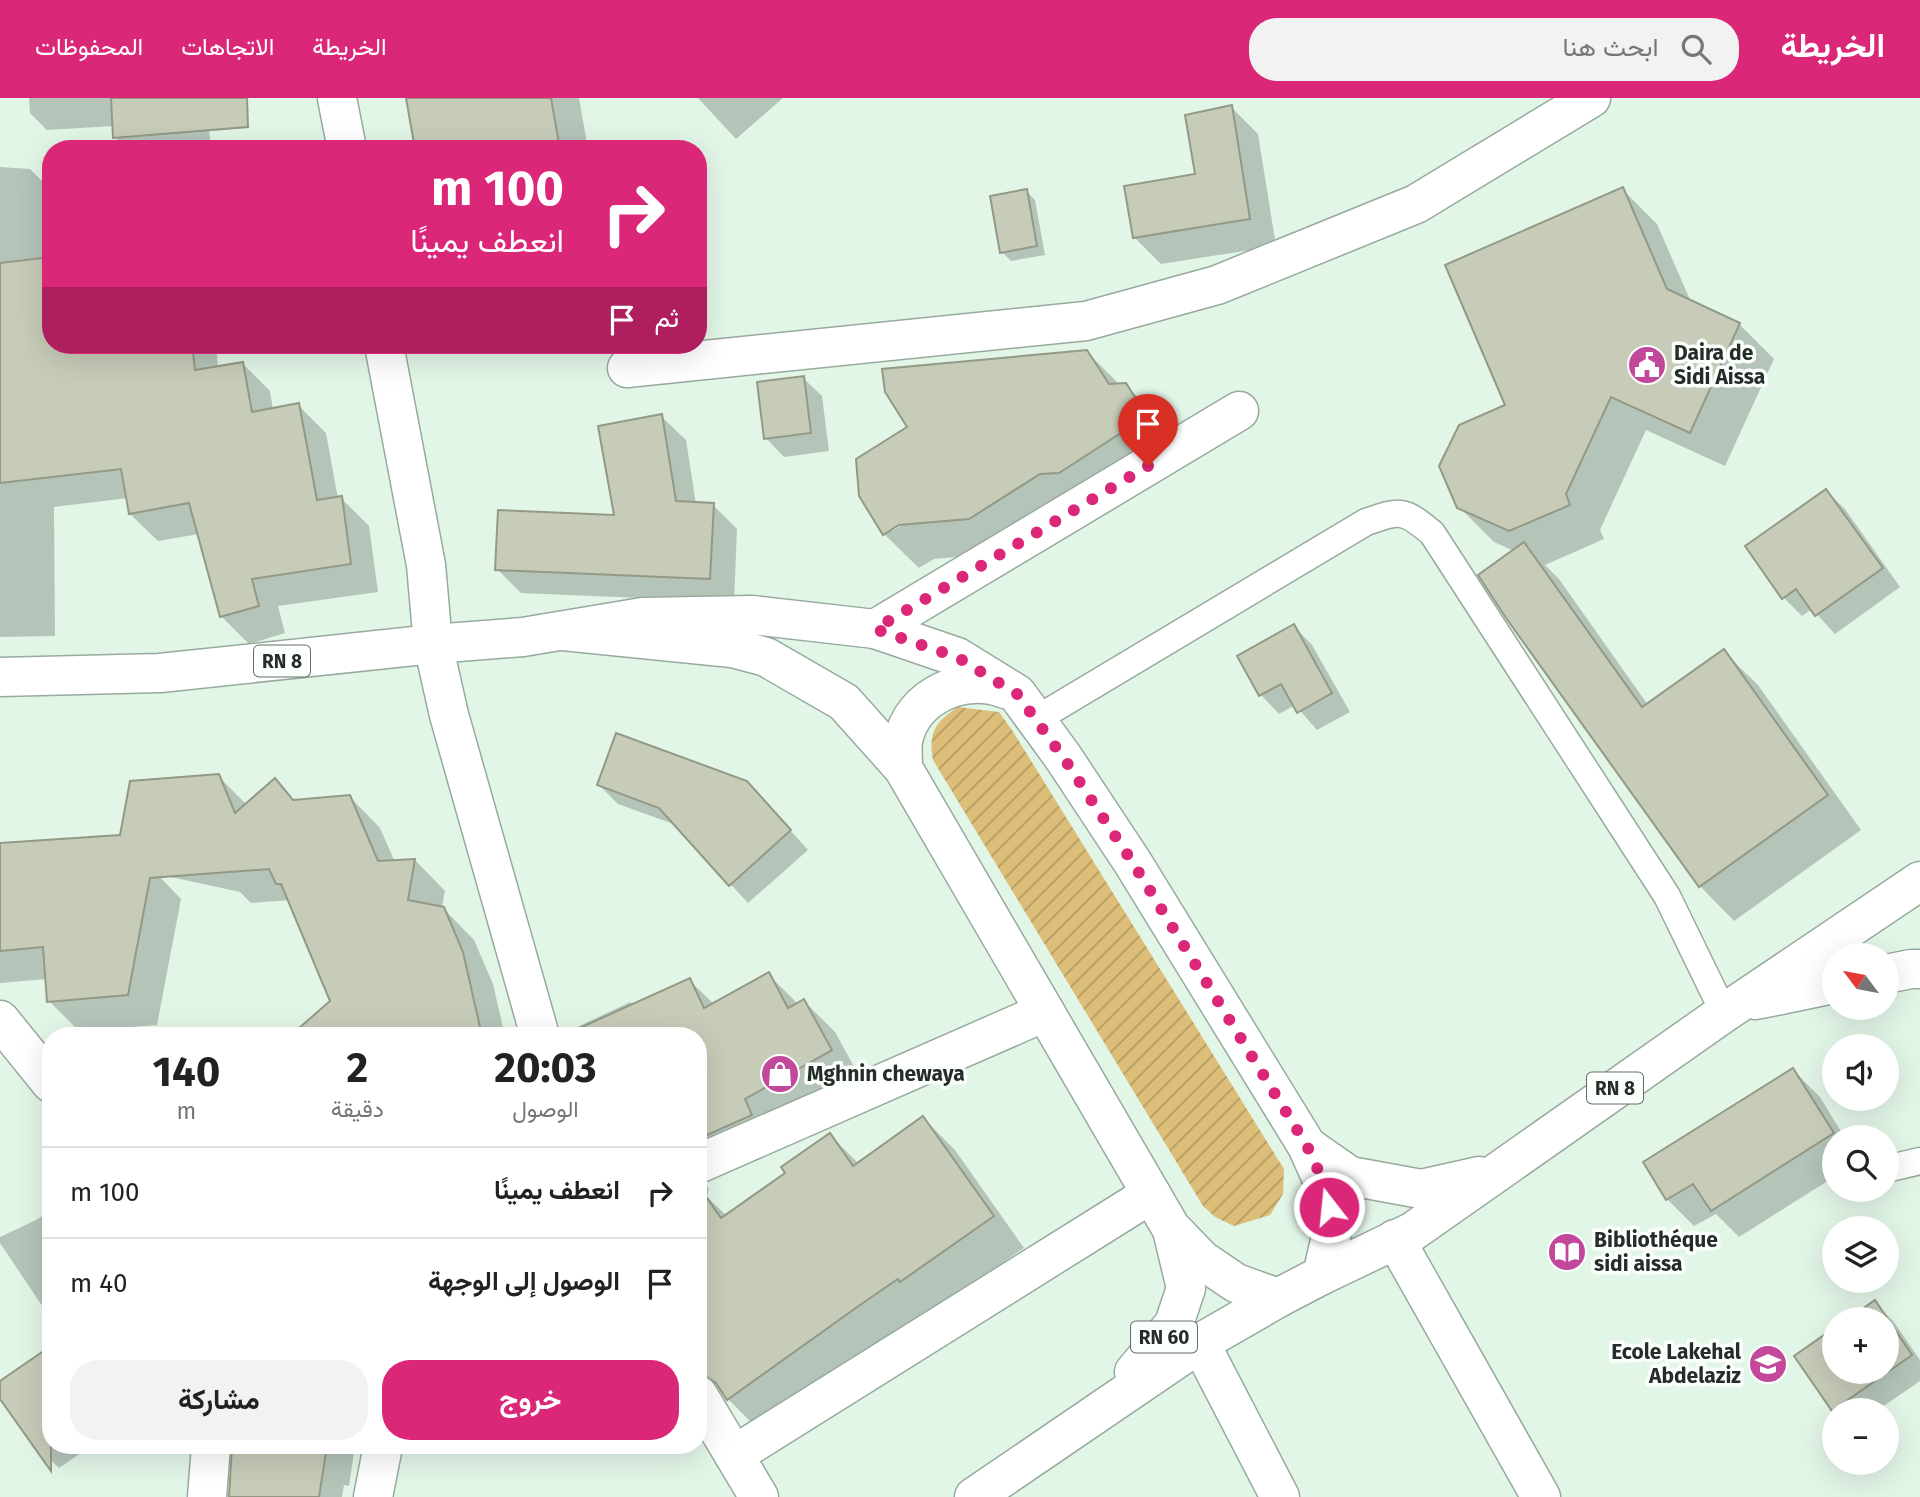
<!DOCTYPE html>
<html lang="ar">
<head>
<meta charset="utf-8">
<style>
  body { margin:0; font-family:"Fira Sans",Vazirmatn,sans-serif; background:#f2f2f2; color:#222; direction:rtl; height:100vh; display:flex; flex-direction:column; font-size:26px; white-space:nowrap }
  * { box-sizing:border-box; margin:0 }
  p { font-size:23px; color:#767676 }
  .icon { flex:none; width:38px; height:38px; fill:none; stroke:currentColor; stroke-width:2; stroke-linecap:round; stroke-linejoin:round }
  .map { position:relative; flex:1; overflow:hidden; direction:ltr }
  .side { position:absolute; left:42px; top:929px; width:665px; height:427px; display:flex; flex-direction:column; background:#fff; border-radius:28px; box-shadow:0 7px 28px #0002; direction:rtl }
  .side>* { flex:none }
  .guide { position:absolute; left:42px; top:42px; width:665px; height:214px; border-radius:28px; box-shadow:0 7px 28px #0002; direction:rtl; background:#db2777; color:#fff; overflow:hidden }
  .needle { width:46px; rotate:302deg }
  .controls { position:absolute; left:1822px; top:845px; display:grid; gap:14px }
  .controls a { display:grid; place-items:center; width:77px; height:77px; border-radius:50%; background:#fff; box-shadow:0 7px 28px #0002; font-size:35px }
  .pin { position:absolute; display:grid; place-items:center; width:60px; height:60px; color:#fff; margin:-72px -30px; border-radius:50% 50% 50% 0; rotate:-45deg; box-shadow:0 0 7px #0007 }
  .pin .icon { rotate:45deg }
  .me { position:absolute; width:77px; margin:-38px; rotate:344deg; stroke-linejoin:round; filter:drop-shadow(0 0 5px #0008) }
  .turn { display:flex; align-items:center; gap:24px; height:147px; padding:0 28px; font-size:32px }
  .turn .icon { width:91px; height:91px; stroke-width:2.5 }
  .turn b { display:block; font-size:49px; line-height:60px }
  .then { display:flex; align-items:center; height:66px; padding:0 28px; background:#0003; gap:14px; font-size:26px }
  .eta { display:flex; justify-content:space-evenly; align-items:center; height:119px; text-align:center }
  .eta b { font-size:42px; font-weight:700; line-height:49px }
  .cta { display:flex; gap:14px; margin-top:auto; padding:14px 28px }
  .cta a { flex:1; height:80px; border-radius:28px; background:#db2777; color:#fff; font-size:28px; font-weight:700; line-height:80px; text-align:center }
  .cta a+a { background:#f2f2f2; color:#222 }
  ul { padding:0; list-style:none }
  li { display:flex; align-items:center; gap:21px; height:91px; padding:0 28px; border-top:2px solid #e0e0e0 }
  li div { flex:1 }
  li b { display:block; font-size:26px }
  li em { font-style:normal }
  header { display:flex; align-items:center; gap:42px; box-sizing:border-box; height:98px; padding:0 35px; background:#db2777; color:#fff }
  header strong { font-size:33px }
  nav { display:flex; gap:38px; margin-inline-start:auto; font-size:24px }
  .search { width:490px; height:63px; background:#f2f2f2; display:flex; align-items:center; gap:18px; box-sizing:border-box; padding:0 24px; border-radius:28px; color:#767676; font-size:26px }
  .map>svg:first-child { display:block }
  .garden { fill:url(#garden-furrows) }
  .shadow { fill:#0003; fill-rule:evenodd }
  .building { fill:#c6ccb8; stroke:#949986; stroke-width:2 }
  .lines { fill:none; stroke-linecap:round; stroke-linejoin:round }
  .lane-casing { stroke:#97aa9d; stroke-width:29 }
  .street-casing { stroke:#97aa9d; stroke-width:41 }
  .primary-casing { stroke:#97aa9d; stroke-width:41 }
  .lane { stroke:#fff; stroke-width:26 }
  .street { stroke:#fff; stroke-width:38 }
  .primary { stroke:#fff; stroke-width:38 }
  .route { stroke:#db2777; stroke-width:12; stroke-dasharray:0 21.6 }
  .labels { text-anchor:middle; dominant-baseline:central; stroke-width:7; stroke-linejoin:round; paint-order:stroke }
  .shield { fill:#fbfffc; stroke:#656c68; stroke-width:2 }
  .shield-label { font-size:19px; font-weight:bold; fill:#252d28 }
  .poi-label { font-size:21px; font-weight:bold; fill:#252d28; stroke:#fbfffc; text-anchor:start }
</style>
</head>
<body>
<header>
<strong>الخريطة</strong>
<div class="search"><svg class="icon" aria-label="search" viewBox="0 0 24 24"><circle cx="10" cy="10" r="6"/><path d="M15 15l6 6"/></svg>ابحث هنا</div>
<nav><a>الخريطة</a><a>الاتجاهات</a><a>المحفوظات</a></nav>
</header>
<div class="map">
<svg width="1920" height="1399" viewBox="0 0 1920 1399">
  <defs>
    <pattern id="garden-furrows" width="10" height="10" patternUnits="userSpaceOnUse" patternTransform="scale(1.75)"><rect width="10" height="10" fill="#ddbe79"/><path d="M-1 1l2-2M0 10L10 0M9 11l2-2" fill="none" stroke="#b39b63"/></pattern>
  </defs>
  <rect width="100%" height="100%" fill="#e2f6e8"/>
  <path class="garden" d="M958,609L999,614L1012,632L1284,1071L1283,1096L1270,1117L1234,1128L1215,1119L1203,1108L933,662C928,635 935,624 958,609Z"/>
  <g class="shadow">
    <polygon points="29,0 206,0 211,50 126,51 115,39 114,28 47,32 30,15"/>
    <polygon points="408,0 579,0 588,51 416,51"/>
    <polygon points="698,0 783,0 736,41"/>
    <polygon points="1231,9 1258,36 1276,148 1161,166 1134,139 1197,77"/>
    <polygon points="0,69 30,71 51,92 51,247 216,247 218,270 243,266 270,293 273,312 298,307 326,335 338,401 341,400 369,428 378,494 278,508 285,535 249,546 221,518 199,436 158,443 130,416 128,400 54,409 55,538 0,539"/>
    <polygon points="1622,91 1657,126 1691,204 1739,226 1774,261 1725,368 1646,332 1600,432 1604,441 1545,467 1559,481 1648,607 1723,553 1758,587 1861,732 1734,823 1700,788 1514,453 1494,444 1459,409 1507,308"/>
    <polygon points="1026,93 1035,102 1045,157 1011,163 1002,154"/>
    <path d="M1086,253L1120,287H1125L1160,322L1180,353L1005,455L934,461L919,470L884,436ZM907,424L892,433V429Z"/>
    <polygon points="803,280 822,298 829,353 784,359 766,340"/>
    <polygon points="661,318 686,342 696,406 713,407 737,431 734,504 521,495 497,471 616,418"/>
    <polygon points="1826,393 1845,411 1900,489 1835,536 1812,511 1802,518 1784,500"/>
    <polygon points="1294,528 1312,547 1350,614 1317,632 1295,607 1279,616 1261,597 1239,558"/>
    <polygon points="218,678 247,707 275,683 295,703 350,699 380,730 395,764 415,762 445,793 442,809 474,842 493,886 505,938 293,938 332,903 290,802 251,805 240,794 157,776 181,801 157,927 79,933 49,903 47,881 0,885 0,784 148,771"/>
    <polygon points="599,687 765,704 808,752 748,805 676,727 618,706"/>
    <polygon points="768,876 798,906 804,903 835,934 862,983 782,1048 704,1084 709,1091 707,1099 727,1118 787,1075 830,1037 859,1066 923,1020 955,1052 1024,1150 759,1332 728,1301 698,1265 698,938 572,938 571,932 630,904 633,907 689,882 714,906"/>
    <polygon points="1793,972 1820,999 1845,1040 1834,1040 1834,1079 1739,1139 1716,1116 1694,1128 1667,1101"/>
    <polygon points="51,1112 51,1221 0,1145 0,1139 36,1122"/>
    <polygon points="1875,1205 1893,1223 1920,1262 1920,1283 1878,1312 1835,1312 1797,1258 1834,1233 1834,1274 1886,1274 1886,1222"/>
    <polygon points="0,1285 51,1348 91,1348 59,1370 33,1345 0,1298"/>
    <polygon points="234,1348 355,1348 349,1388 344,1387 342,1399 231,1399"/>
  </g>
  <g class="building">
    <polygon points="111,0 247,0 248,29 113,40"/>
    <polygon points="406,0 551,0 560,51 415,51"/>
    <polygon points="1232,7 1250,121 1133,140 1124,88 1195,76 1185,17"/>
    <polygon points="1623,89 1667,191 1740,225 1690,335 1611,299 1566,396 1570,407 1509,433 1457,410 1439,368 1459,327 1505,307 1445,167"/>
    <polygon points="1027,91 1037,148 1000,155 990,98"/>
    <polygon points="51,159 51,247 192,247 195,272 243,264 252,314 299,305 317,402 342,398 351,466 252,481 259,508 220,519 189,405 129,416 121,371 0,385 0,165"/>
    <polygon points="1087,252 1109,286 1126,285 1147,318 1059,375 1040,376 969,421 899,427 883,437 859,398 856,361 907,329 885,294 882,271"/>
    <polygon points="804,278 811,335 764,341 757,284"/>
    <polygon points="662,316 676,403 714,405 710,481 495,472 498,412 614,417 598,328"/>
    <polygon points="1826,391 1883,470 1815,518 1796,491 1782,501 1745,448"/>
    <polygon points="1524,444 1642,609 1724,551 1828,697 1699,789 1506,520 1478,477"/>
    <polygon points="1294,526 1332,595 1297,615 1281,586 1259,598 1237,558"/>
    <polygon points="616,635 747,683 791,732 729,788 659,710 597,687"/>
    <polygon points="219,676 235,715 275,680 293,702 350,697 378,763 415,761 408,802 444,809 463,854 482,938 290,938 330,903 281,786 276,786 269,771 150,780 128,897 47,904 43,849 0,853 0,745 120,737 130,683"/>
    <polygon points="769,874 788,910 804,901 832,952 745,1001 752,1017 698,1041 698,938 562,938 690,880 704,910"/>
    <polygon points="1793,970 1834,1035 1711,1113 1693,1086 1666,1102 1643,1064"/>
    <polygon points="923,1018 994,1118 900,1184 898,1181 860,1207 727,1302 716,1285 704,1277 698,1268 698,1087 721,1120 785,1075 781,1069 830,1035 853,1068"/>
    <polygon points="1875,1202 1912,1257 1832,1313 1794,1258 1834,1230 1834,1274 1886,1274 1886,1222 1847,1222"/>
    <polygon points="51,1248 51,1373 0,1301 0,1283"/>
    <polygon points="232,1348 327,1348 319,1399 229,1399"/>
  </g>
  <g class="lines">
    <defs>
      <g id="lane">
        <path d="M1035,622L1366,424C1401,412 1403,411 1432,435L1667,798L1724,915"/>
        <polyline points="1886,1071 1920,1063"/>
      </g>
      <g id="street">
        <polyline points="337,0 347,51"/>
        <polyline points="384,247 426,467 433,546 449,617 540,938"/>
        <polyline points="627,270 1086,223 1217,187 1416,106 1591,0"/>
        <polyline points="875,531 1239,313"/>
        <polyline points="0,922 51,985"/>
        <polyline points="698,1066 1045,914"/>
        <polyline points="1395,1141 1541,1399"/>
        <polyline points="1200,1245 1280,1399"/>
        <polyline points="698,1297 759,1399"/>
        <polyline points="734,1357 1151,1096"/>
        <polyline points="207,1399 211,1348"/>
        <polyline points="373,1399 383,1348"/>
      </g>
      <g id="primary">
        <polyline points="0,579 160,575 433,546 523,539 643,519 752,517 875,531 957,559 1017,596 1063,659 1133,765 1307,1048 1325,1088 1333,1130 1322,1177 1278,1200 1236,1185 1202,1162 1171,1130 903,670 844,604 766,559 732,550 563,533"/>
        <path d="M903,670C903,661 902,651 903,643C912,597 965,575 1005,591"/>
        <polyline points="1886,876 1911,871 1920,871"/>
        <polyline points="1756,902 1834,886"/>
        <polyline points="1307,1048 1350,1078 1421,1091 1479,1078"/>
        <polyline points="1322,1177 1412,1134 1724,915 1920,783"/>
        <polyline points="1134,1274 1174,1226 1186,1190 1172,1132"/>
        <polyline points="974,1399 1200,1245 1278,1200"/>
      </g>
    </defs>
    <use href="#lane" class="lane-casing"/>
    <use href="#street" class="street-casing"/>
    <use href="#primary" class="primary-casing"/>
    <use href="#lane" class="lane"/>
    <use href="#street" class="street"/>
    <use href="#primary" class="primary"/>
  </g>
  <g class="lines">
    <polyline class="route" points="1148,368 875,531 957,559 1017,596 1063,659 1133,765 1307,1048 1325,1087 1329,1109"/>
  </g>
  <defs>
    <symbol id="civic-disc" viewBox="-11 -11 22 22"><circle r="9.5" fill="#c2489b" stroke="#fbfffc"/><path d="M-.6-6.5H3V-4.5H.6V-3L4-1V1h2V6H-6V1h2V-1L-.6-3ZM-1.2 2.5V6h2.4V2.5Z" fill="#fff"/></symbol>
    <symbol id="shop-disc" viewBox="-11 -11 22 22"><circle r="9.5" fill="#c2489b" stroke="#fbfffc"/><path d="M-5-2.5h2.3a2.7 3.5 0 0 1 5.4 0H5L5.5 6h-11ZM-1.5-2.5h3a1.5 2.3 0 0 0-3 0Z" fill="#fff"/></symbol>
    <symbol id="library-disc" viewBox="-11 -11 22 22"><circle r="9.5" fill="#c2489b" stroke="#fbfffc"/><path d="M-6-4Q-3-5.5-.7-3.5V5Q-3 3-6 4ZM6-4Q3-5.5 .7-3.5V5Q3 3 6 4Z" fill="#fff"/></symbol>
    <symbol id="school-disc" viewBox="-11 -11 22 22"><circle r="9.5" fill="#c2489b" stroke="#fbfffc"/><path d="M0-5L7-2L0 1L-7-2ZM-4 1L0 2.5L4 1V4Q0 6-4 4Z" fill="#fff"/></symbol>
  </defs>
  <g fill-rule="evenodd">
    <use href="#civic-disc" x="1625" y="245" width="44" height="44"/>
    <use href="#shop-disc" x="758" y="954" width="44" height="44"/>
    <use href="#library-disc" x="1545" y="1132" width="44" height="44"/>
    <use href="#school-disc" x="1746" y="1244" width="44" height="44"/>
  </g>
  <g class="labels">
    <g class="shield">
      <rect x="254" y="547.5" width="56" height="31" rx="5"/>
      <rect x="1587" y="974.5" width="56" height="31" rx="5"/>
      <rect x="1131" y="1223.5" width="66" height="31" rx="5"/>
    </g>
    <g class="shield-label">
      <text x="282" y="563">RN 8</text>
      <text x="1615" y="990">RN 8</text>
      <text x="1164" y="1239">RN 60</text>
    </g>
    <g class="poi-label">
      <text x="1674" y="255">Daira de<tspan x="1674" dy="24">Sidi Aissa</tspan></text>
      <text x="807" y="976">Mghnin chewaya</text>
      <text x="1594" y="1142">Bibliothéque<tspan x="1594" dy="24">sidi aissa</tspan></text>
      <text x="1741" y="1254" text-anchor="end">Ecole Lakehal<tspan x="1741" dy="24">Abdelaziz</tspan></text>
    </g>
  </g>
</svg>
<div class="controls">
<a><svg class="needle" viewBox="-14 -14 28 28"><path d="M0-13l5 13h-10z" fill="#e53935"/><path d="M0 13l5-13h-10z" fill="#767676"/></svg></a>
<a><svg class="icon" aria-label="sound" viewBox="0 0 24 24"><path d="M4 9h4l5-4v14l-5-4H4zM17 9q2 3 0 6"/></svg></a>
<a><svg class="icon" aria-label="search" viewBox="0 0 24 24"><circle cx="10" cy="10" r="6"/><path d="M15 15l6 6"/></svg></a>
<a><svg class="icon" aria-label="layers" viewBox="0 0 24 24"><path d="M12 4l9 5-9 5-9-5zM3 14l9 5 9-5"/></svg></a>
<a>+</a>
<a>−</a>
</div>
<div class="pin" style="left:1148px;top:368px;background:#d93025"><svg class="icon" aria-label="arrive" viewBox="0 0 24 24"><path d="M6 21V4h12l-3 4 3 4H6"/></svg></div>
<svg class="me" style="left:1329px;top:1109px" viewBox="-20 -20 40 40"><circle r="17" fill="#db2777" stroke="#fff" stroke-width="3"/><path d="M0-11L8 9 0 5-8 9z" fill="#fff"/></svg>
<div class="guide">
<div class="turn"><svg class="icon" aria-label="right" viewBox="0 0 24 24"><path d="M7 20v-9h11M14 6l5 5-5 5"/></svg><div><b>100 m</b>انعطف يمينًا</div></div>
<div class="then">ثم<svg class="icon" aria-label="arrive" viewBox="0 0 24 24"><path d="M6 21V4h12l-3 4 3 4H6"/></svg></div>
</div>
<section class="side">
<div class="eta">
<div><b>20:03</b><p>الوصول</p></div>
<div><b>2</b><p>دقيقة</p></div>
<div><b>140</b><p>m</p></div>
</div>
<ul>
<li><svg class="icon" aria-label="right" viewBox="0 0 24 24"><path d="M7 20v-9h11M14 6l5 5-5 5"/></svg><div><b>انعطف يمينًا</b></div><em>100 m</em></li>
<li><svg class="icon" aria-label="arrive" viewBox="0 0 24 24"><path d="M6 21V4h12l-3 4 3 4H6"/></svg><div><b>الوصول إلى الوجهة</b></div><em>40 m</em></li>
</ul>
<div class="cta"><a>خروج</a><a>مشاركة</a></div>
</section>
</div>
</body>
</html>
